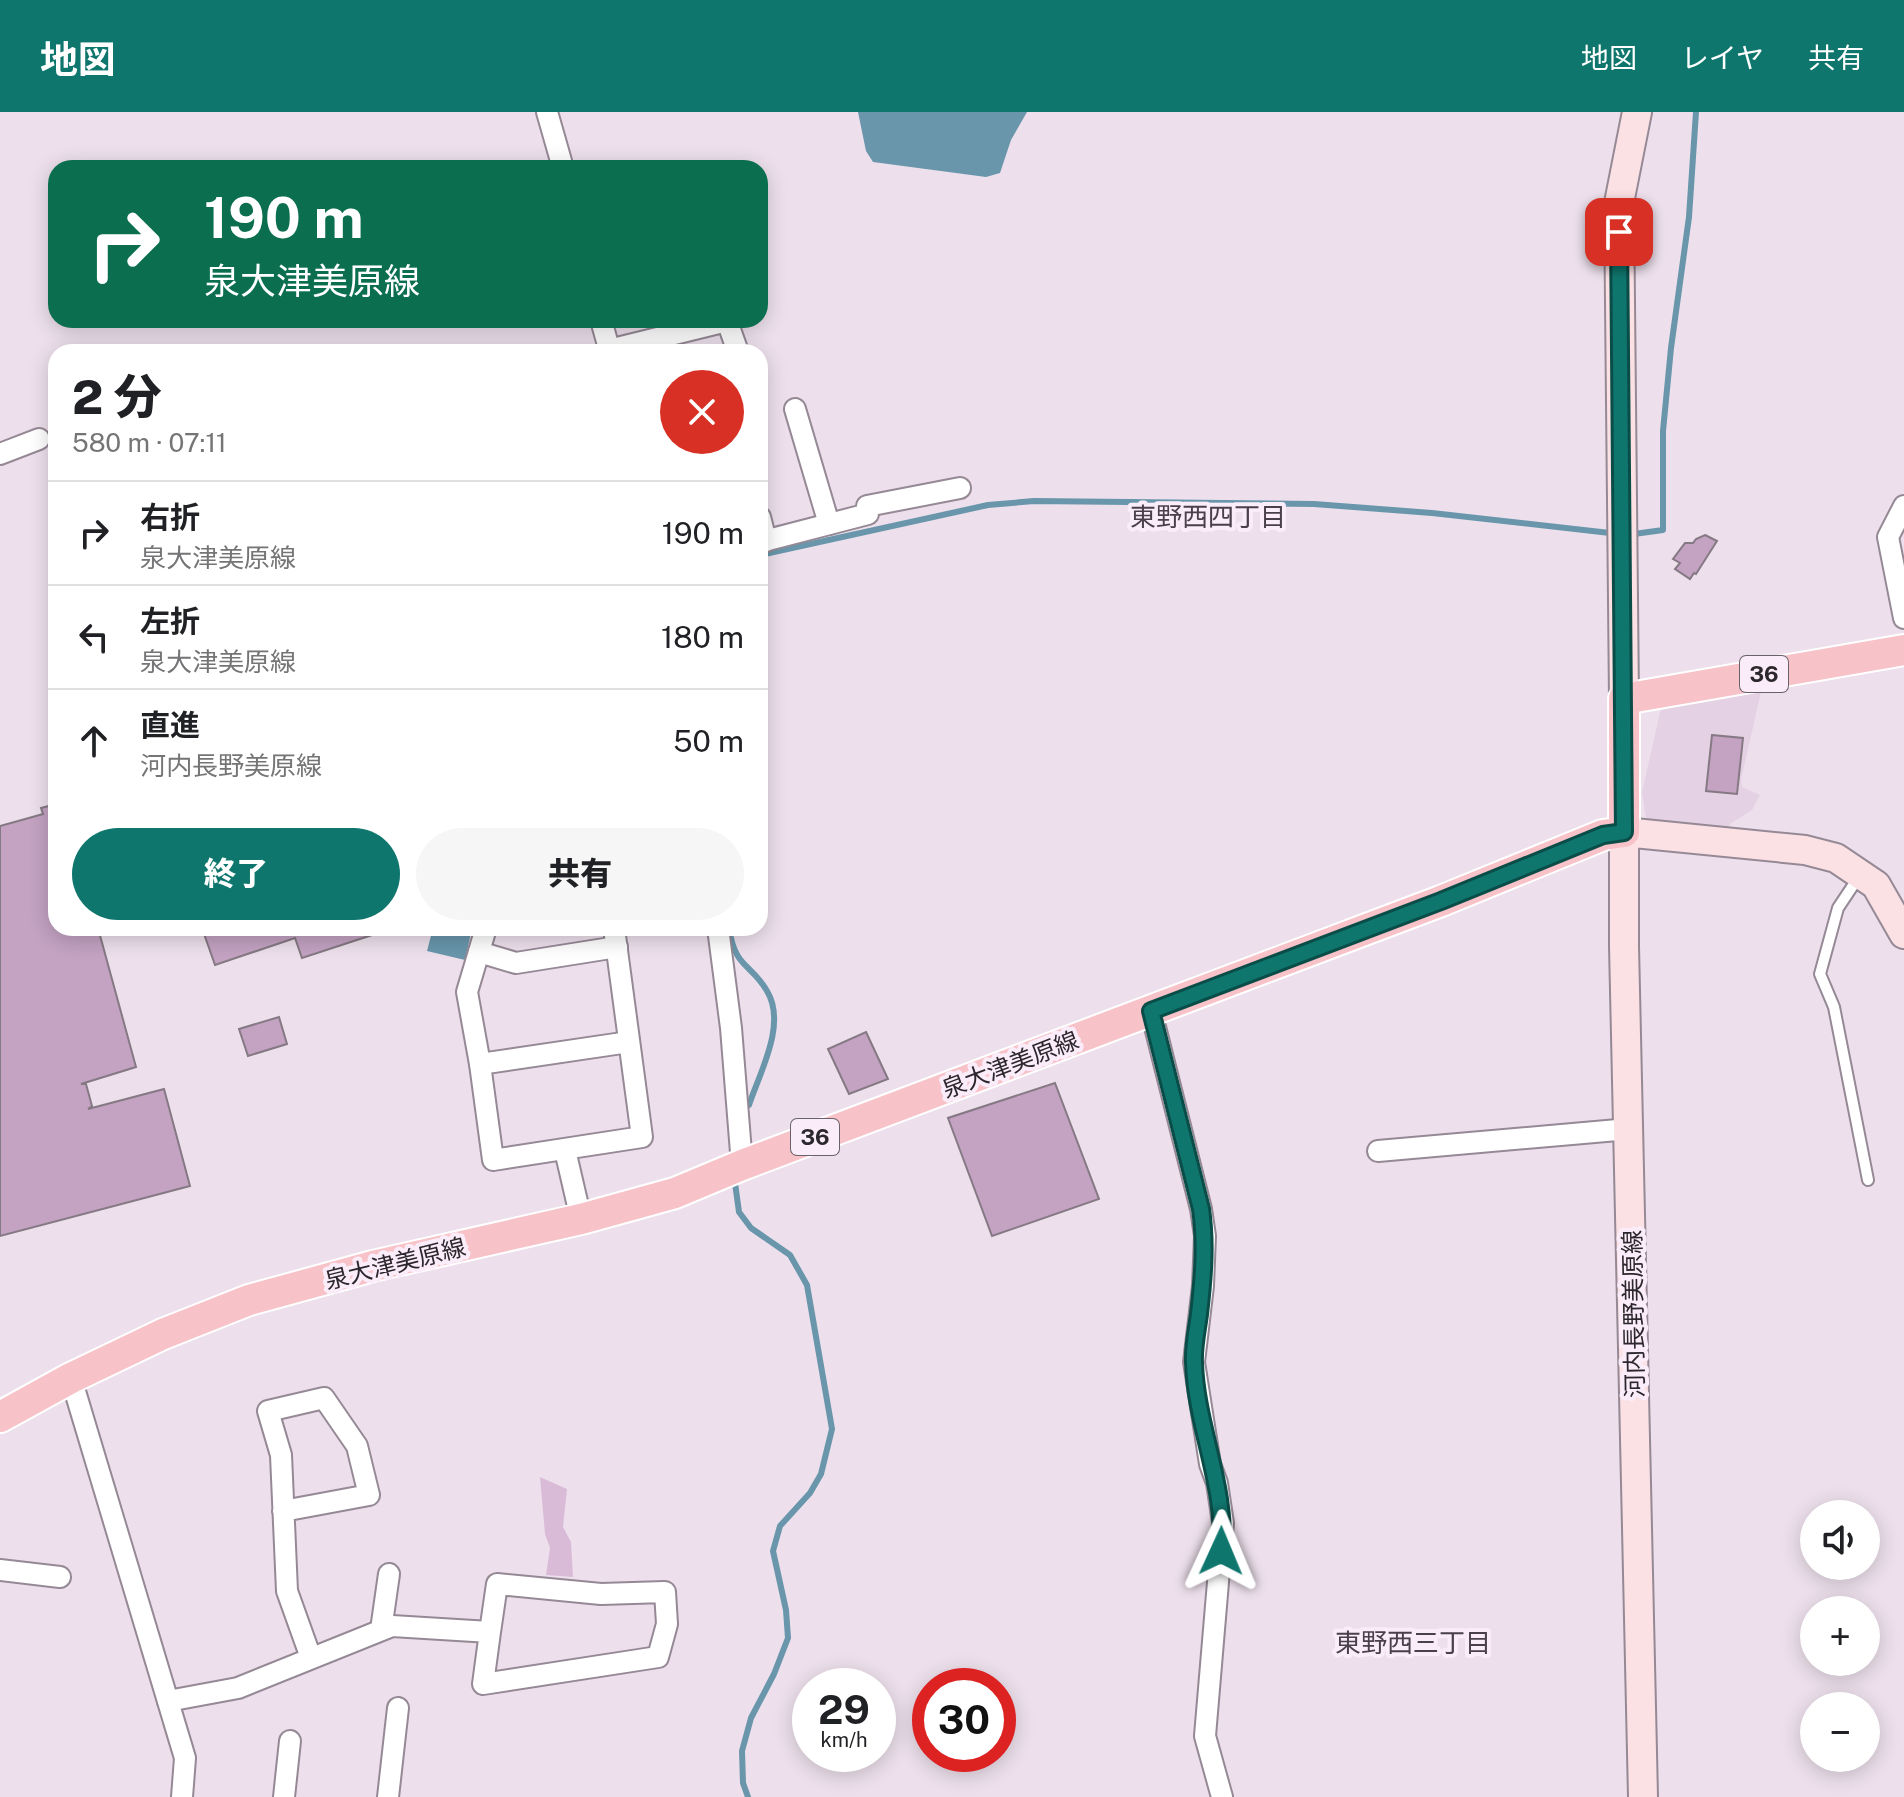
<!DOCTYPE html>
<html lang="ja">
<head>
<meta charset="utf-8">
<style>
  body { margin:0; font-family:"Public Sans","Noto Sans JP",sans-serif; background:#f6f6f6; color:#202124; height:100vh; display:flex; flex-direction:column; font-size:30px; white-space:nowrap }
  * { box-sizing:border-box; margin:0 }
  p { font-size:26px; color:#757577 }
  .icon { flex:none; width:44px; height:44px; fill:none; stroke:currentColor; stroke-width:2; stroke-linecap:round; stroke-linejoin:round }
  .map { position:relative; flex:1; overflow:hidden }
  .side { position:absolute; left:48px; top:232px; width:720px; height:592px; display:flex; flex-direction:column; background:#fff; border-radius:24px; box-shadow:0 4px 20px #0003 }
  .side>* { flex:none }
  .guide { position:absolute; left:48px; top:48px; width:720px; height:168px; border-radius:24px; box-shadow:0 4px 20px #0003; background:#0b6e4f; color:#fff; overflow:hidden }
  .fabs { position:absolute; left:1800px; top:1388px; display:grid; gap:16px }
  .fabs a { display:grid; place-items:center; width:80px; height:80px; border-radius:50%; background:#fff; box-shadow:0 4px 20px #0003; font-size:40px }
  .speed { position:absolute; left:792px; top:1556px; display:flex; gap:16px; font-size:40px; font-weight:700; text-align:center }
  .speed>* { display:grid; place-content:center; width:104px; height:104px; border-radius:50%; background:#fff; box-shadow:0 4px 20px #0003; line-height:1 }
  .speed small { font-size:20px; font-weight:400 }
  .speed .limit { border:12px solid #d22; background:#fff; color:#111 }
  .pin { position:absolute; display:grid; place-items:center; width:68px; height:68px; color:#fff; margin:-34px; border-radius:16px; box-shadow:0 4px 12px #0006 }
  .me { position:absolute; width:88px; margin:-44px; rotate:1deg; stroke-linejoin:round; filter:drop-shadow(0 0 6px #0008) }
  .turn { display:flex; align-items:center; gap:28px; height:168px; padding:0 24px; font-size:36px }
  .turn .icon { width:104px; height:104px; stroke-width:2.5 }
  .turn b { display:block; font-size:56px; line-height:68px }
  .round { display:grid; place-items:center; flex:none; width:84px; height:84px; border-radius:42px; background:#f6f6f6 }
  .overview { display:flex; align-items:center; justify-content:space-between; height:136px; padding:0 24px }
  h1 { font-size:48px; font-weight:800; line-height:60px }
  .primary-button { display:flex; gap:16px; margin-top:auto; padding:16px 24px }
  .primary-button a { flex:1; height:92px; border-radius:48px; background:#0f766e; color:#fff; font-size:32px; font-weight:800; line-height:92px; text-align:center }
  .primary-button a+a { background:#f6f6f6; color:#202124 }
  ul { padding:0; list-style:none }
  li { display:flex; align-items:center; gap:24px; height:104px; padding:0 24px; border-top:2px solid #e0e0e0 }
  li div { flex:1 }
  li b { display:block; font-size:30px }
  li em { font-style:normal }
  header { display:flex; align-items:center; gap:48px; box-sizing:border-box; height:112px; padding:0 40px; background:#0f766e; color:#fff }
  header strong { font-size:38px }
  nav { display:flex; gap:44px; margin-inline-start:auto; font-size:28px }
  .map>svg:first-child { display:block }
  .built { fill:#e4d1e3 }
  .green { fill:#d9bbd8 }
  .water { fill:#6996ab }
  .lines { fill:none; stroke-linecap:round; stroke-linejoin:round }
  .stream { stroke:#6996ab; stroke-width:6 }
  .building { fill:#c3a2c2; stroke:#857984; stroke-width:2 }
  .lane-casing { stroke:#958995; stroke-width:14 }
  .street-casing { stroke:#958995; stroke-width:24 }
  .secondary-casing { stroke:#958995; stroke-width:32 }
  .primary-casing { stroke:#fff; stroke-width:34 }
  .lane { stroke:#fff; stroke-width:10 }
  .street { stroke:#fff; stroke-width:20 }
  .secondary { stroke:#fbe1e4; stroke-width:28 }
  .primary { stroke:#f8c2c9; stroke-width:30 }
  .route-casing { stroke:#0a4d48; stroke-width:20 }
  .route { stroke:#0f766e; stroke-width:14 }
  .labels { text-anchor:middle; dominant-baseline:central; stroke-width:8; stroke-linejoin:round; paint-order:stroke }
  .shield { fill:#faedf9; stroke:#6a626a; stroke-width:2 }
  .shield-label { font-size:22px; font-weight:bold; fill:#2c272c }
  .street-label { font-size:24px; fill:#2c272c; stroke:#faedf9 }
  .neighbourhood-label { font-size:26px; fill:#4a404a; stroke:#faedf9 }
</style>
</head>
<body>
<header>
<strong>地図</strong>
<nav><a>地図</a><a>レイヤ</a><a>共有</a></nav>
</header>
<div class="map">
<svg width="1904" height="1685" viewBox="0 0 1904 1685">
  <rect width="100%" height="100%" fill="#ede0ec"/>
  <polygon class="built" points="1763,571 1741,668 1742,675 1760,683 1752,698 1730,712 1728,722 1647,713 1642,680 1662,592"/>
  <polygon class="green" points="540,1365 567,1377 563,1415 571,1430 573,1465 546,1463 550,1436 545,1422"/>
  <g class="water">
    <polygon points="858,0 1027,0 1011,28 1000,61 986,65 873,50 866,39"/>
    <polygon points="433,816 472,816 465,848 427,839"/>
  </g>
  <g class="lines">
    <g class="stream">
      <polyline points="1634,422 1663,418 1663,319 1671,236 1689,105 1696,0"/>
      <polyline points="760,443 988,393 1034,389 1314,392 1432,401 1610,421"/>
      <path d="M729,816C735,857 751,851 767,879C787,912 760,960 749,993"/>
      <polyline points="735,1071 739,1100 751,1116 790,1143 807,1173 832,1317 821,1362 810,1381 780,1414 773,1439 786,1498 788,1526 774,1562 751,1606 742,1639 743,1671 748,1685"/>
    </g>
  </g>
  <g class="building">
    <polygon points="1705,423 1717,429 1696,462 1694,461 1690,467 1675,457 1680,451 1673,447 1685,431 1693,431 1696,427"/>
    <polygon points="1712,623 1743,626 1737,682 1706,679"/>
    <polygon points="56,692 56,816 98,816 136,955 81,972 86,972 92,994 88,997 164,977 190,1074 0,1124 0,714 43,702 41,696"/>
    <polygon points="202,816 373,816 375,822 302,846 295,826 215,853"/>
    <polygon points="279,905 287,932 248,944 239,917"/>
    <polygon points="866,920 888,967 849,982 828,937"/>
    <polygon points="1055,971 1099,1087 992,1124 948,1006"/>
  </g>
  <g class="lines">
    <defs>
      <polyline id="lane" points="1860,763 1838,796 1820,862 1834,895 1868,1068"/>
      <g id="street">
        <polyline points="547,0 563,56"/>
        <polyline points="601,208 610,240"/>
        <polyline points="727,209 738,240"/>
        <polyline points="609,238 731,208"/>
        <polyline points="795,297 829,412"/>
        <polyline points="0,342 39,327"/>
        <polyline points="1904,394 1888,425 1904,506"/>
        <polyline points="760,405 766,429"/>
        <polyline points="760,430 868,402 867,394 960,376"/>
        <polyline points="486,816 467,880 480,952 493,1048 642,1025 614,816"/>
        <polyline points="718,816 731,916 742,1053"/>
        <polyline points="479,840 516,851 617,835"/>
        <polyline points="1151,899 1201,1097 1205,1124 1203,1174 1194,1250 1210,1352 1217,1371 1223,1411 1205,1624 1222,1685"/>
        <polyline points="480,952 629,930"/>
        <polyline points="565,1038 581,1107"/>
        <polyline points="1378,1039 1629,1017"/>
        <polyline points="71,1266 185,1646 182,1685"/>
        <polyline points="283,1399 369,1383 357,1334 324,1286 268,1299 281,1343 287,1479 311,1546"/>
        <polyline points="0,1458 60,1465"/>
        <polyline points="381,1518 389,1462"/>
        <polyline points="168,1589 238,1576 392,1514 490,1520 483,1572 658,1545 667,1512 665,1480 601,1482 497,1472 490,1520"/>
        <polyline points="284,1685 290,1629"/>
        <polyline points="388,1685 398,1596"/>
      </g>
      <g id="secondary">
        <polyline points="1624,587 1619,91 1637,0"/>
        <polyline points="1643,1685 1624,834 1624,720 1805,738 1836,746 1876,773 1904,822"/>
      </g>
      <polyline id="primary" points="0,1305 71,1266 163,1222 249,1188 373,1154 581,1107 675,1081 742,1053 1441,789 1603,723 1624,720 1624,587 1904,538"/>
    </defs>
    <use href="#lane" class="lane-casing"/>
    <use href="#street" class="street-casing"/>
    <use href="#secondary" class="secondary-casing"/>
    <use href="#primary" class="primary-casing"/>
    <use href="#lane" class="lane"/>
    <use href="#street" class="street"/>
    <use href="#secondary" class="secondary"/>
    <use href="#primary" class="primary"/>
  </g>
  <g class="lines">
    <defs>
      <path id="route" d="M1221,1439C1227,1375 1196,1315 1194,1251C1193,1235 1197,1218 1199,1202C1203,1167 1206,1132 1201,1097L1151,899L1441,789L1603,723L1624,720L1619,120"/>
    </defs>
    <use href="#route" class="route-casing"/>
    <use href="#route" class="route"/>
  </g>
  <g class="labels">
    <g class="shield">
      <rect x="1740" y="544" width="48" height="36" rx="6"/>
      <rect x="791" y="1007" width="48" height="36" rx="6"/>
    </g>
    <g class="shield-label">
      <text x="1764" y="562">36</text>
      <text x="815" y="1025">36</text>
    </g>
    <g class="street-label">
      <text transform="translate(1010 952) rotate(-21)">泉大津美原線</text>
      <text transform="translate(395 1151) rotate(-14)">泉大津美原線</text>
      <text transform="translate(1633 1202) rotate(-91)">河内長野美原線</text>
    </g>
    <g class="neighbourhood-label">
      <text x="1208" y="404">東野西四丁目</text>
      <text x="1413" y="1530">東野西三丁目</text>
    </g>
  </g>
</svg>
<div class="fabs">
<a><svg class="icon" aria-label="sound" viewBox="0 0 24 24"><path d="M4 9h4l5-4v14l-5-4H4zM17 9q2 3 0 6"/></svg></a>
<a>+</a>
<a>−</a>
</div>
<div class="speed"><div>29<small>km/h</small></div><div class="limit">30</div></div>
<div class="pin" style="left:1619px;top:120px;background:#d93025"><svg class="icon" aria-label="arrive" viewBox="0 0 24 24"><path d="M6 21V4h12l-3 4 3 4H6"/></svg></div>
<svg class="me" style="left:1221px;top:1439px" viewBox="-20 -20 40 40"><path d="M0-17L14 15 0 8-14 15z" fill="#0f766e" stroke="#fff" stroke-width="4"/></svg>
<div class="guide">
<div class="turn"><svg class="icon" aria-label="right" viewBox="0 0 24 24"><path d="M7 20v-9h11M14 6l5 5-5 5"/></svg><div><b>190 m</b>泉大津美原線</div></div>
</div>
<section class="side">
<div class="overview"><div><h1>2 分</h1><p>580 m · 07:11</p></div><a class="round" style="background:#d93025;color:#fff"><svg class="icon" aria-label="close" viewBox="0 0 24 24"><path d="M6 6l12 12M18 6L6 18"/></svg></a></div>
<ul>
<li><svg class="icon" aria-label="right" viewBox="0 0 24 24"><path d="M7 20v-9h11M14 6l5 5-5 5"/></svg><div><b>右折</b><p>泉大津美原線</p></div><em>190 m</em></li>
<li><svg class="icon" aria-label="left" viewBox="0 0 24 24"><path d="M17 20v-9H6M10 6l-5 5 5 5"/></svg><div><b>左折</b><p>泉大津美原線</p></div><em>180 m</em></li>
<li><svg class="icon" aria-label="ahead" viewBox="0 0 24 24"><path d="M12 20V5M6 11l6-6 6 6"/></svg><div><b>直進</b><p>河内長野美原線</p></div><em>50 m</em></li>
</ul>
<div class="primary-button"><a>終了</a><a>共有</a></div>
</section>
</div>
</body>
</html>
